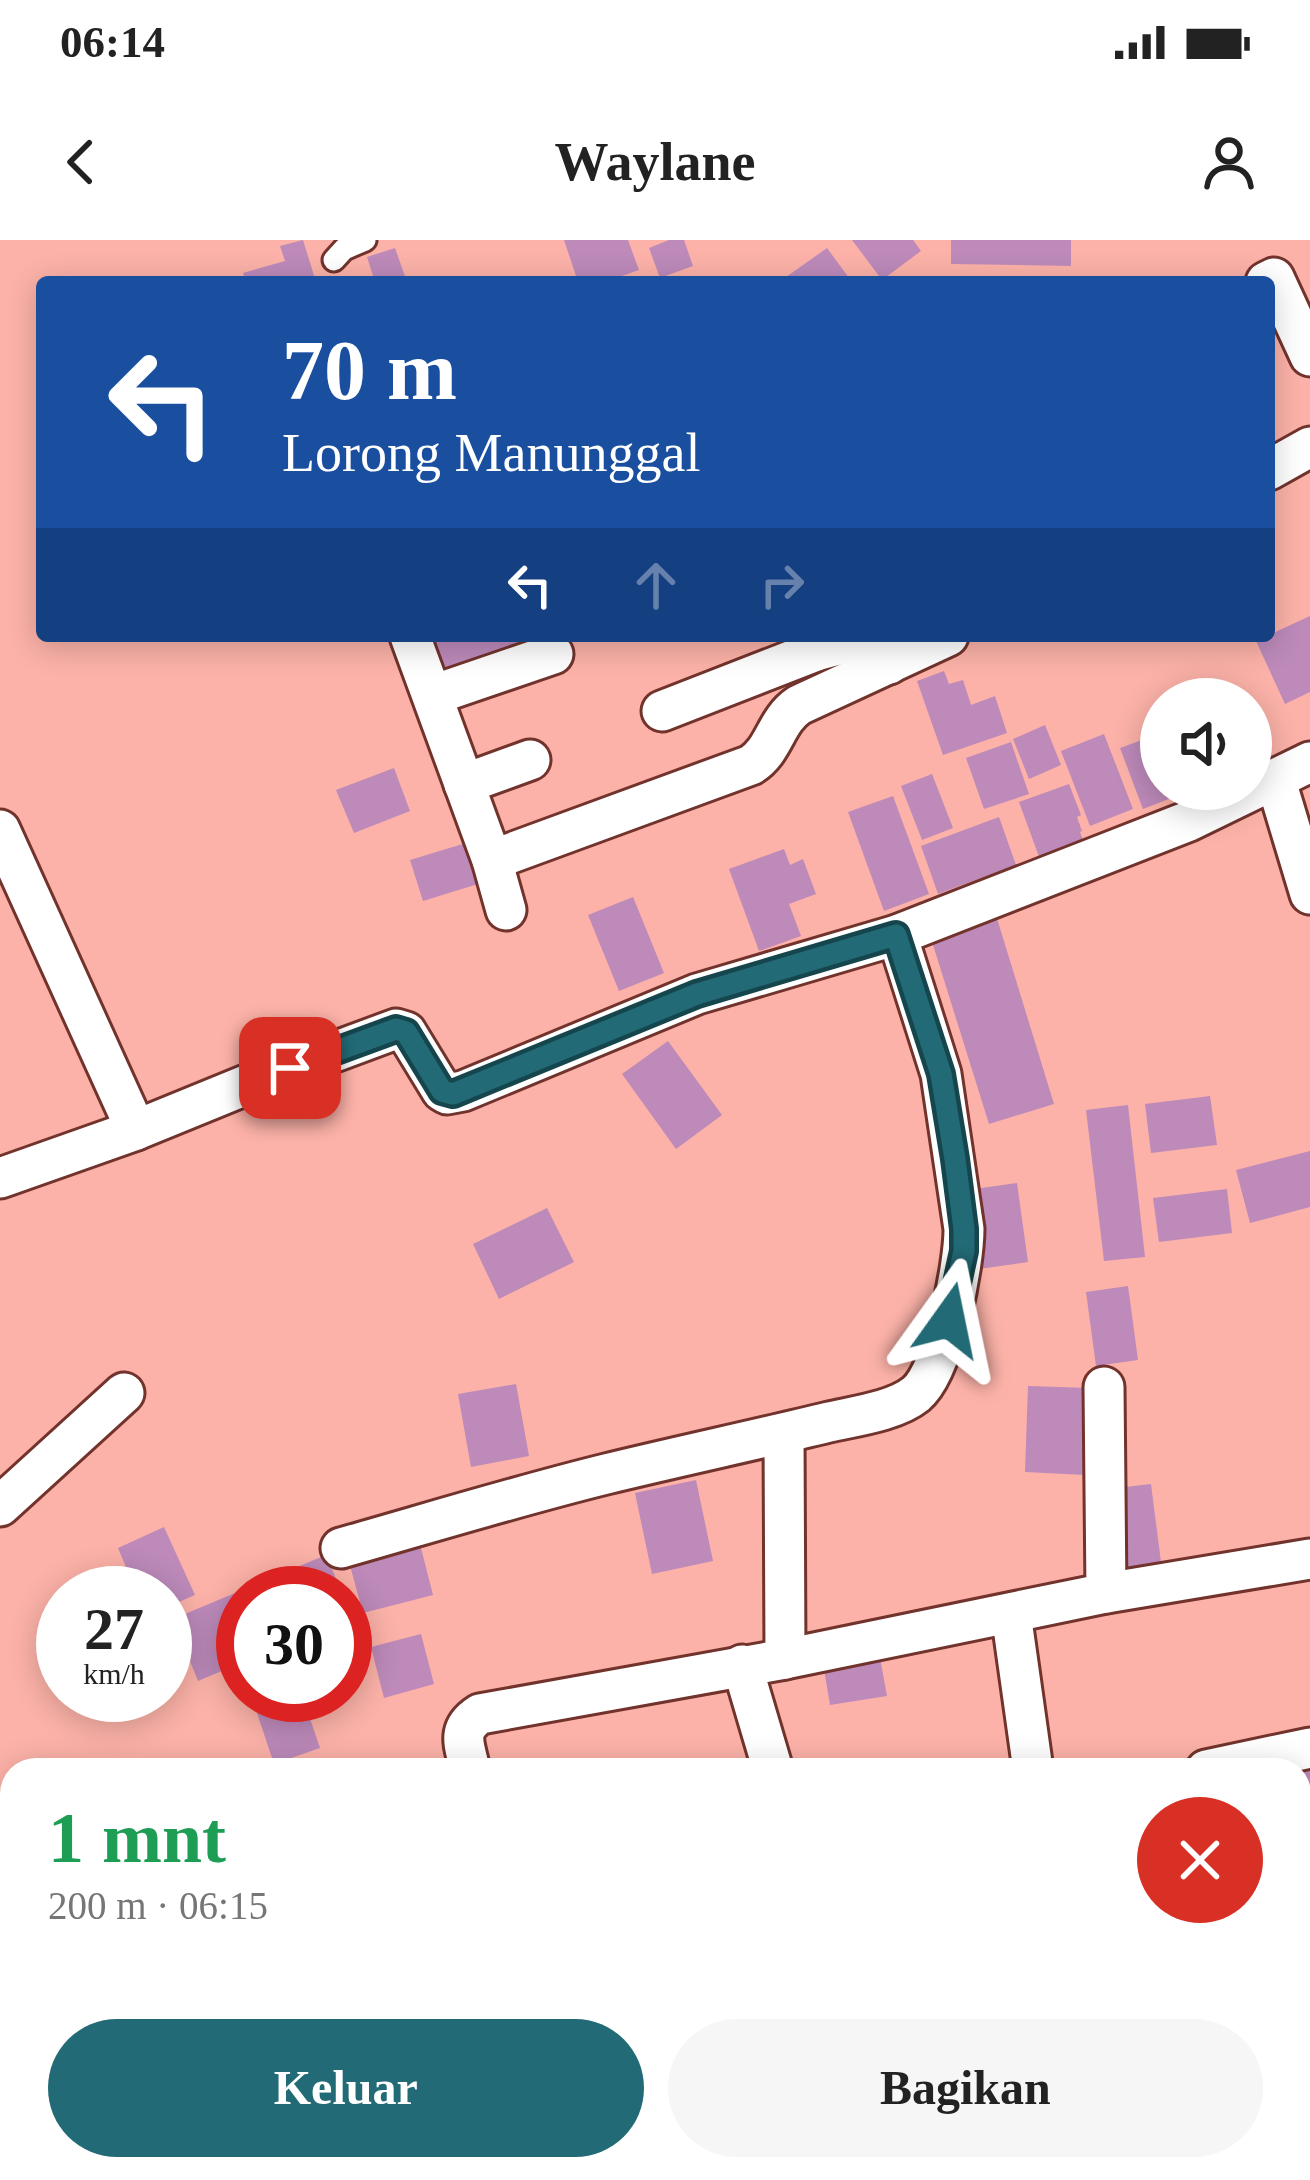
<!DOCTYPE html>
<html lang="id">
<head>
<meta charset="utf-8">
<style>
  body { margin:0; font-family:Georgia,serif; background:#f6f6f6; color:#222; height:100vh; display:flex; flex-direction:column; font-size:45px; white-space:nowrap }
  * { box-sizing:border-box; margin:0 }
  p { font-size:39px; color:#767676 }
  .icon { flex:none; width:66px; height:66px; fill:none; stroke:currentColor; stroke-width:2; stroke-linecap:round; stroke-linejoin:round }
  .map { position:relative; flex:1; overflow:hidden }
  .drawer { position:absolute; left:0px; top:1518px; width:1311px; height:423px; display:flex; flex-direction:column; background:#fff; border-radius:36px 36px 0 0; box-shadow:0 6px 30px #0003 }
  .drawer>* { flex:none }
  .guide { position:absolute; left:36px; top:36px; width:1239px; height:366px; border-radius:12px; box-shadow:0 6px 30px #0003; background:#1a4fa0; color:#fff; overflow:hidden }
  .controls { position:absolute; left:1140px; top:438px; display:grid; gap:24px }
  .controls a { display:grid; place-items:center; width:132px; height:132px; border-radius:50%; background:#fff; box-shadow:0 6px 30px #0003; font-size:60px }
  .speed { position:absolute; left:36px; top:1326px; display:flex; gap:24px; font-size:60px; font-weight:700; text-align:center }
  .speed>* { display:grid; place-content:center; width:156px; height:156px; border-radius:50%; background:#fff; box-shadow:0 6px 30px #0003; line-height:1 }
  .speed small { font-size:30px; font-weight:400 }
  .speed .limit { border:18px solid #d22; background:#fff; color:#111 }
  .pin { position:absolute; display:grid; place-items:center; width:102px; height:102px; color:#fff; margin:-51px; border-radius:24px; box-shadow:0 6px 18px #0006 }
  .me { position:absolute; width:132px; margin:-66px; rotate:12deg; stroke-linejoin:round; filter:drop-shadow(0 0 9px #0008) }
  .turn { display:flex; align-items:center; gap:42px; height:252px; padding:0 48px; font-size:54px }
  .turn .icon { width:156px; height:156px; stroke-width:2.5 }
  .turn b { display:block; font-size:84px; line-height:102px }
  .lanes { display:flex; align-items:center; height:114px; padding:0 48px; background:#0003; justify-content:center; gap:60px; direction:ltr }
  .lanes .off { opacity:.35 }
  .round { display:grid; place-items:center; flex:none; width:126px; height:126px; border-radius:63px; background:#f6f6f6 }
  .summary { display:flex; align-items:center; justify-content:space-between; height:204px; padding:0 48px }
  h1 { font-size:72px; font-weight:800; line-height:90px; color:#1e9e55 }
  .button { display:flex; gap:24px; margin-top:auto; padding:24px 48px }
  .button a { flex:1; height:138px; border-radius:72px; background:#226b76; color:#fff; font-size:48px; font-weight:800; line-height:138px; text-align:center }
  .button a+a { background:#f6f6f6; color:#222 }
  .status { display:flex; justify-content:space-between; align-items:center; height:84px; padding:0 60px; background:#fff; direction:ltr }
  .status svg { height:33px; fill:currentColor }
  header { display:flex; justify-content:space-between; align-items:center; height:156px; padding:0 48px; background:#fff; font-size:54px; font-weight:800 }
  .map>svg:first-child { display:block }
  .green { fill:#cfa840 }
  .building { fill:#bd8aba }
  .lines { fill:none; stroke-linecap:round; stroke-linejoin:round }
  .service-casing { stroke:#71332c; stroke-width:27 }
  .minor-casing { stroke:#71332c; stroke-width:45 }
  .service { stroke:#fff; stroke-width:21 }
  .minor { stroke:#fff; stroke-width:39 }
  .route-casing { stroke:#16464d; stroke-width:30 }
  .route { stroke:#226b76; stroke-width:21 }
</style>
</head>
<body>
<div class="status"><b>06:14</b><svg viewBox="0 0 49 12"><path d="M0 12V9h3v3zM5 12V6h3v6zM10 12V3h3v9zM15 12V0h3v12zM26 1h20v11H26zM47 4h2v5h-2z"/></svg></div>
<header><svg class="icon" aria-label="back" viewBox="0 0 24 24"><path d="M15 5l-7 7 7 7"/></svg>Waylane<svg class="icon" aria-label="person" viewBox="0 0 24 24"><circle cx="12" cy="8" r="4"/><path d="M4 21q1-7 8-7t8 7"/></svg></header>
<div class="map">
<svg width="1310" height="1940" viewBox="0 0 1310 1940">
  <rect width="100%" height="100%" fill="#fcb2a8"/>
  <polygon class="green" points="1310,1898 1310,1940 1193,1940 1224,1929 1299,1929 1299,1902"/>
  <g class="building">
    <polygon points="303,0 316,42 246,42 243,33 285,21 280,6"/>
    <polygon points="564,0 628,0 639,30 605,42 578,42"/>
    <polygon points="669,0 684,0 693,26 660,38 649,8"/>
    <polygon points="852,0 913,0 921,11 882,40"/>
    <polygon points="951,0 1071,0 1071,26 951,24"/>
    <polygon points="395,8 407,42 375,42 367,17"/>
    <polygon points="827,8 852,42 779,42"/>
    <polygon points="1310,376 1310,452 1285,464 1256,401"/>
    <polygon points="419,396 536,397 430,435"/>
    <polygon points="944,431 949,444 963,440 971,465 995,456 1007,493 943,515 917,441"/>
    <polygon points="1045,485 1061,525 1029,539 1013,499"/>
    <polygon points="1161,493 1161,549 1194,549 1143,569 1120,508"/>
    <polygon points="1104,494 1133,569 1090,586 1061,511"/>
    <polygon points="1011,502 1029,554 984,569 966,518"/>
    <polygon points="394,528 410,571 354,593 336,550"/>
    <polygon points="932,534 953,588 922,600 901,546"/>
    <polygon points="1069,544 1081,575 1077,577 1082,591 1080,592 1086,609 1042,625 1019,562"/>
    <polygon points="893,556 929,654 884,671 848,572"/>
    <polygon points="999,577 1016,625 938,654 921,606"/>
    <polygon points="466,603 478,644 423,661 410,620"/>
    <polygon points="784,609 790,625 803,619 816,654 789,664 801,696 759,711 729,629"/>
    <polygon points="633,657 664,733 619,751 588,675"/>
    <polygon points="995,672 1054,864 989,884 929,692"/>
    <polygon points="668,801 722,875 676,909 622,834"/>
    <polygon points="1210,856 1217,905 1151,913 1145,864"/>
    <polygon points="1128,865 1145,1017 1104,1021 1086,870"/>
    <polygon points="1310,911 1310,967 1250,983 1236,930"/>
    <polygon points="1017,943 1028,1022 979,1029 967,950"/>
    <polygon points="1227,949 1232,993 1159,1002 1153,958"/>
    <polygon points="547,968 574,1022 499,1059 473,1004"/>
    <polygon points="1128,1046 1138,1120 1096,1126 1086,1052"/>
    <polygon points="516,1144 529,1216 471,1227 458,1154"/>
    <polygon points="1028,1146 1089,1148 1086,1235 1025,1232"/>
    <polygon points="696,1240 713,1321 652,1334 635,1253"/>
    <polygon points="1151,1244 1162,1330 1119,1336 1108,1249"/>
    <polygon points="164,1287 195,1355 165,1368 165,1353 137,1353 118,1308"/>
    <polygon points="420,1304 433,1355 363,1373 349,1322"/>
    <polygon points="326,1315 342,1353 243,1353 243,1422 198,1441 173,1379"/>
    <polygon points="421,1394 434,1444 384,1458 371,1407"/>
    <polygon points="878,1407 887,1456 830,1465 822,1417"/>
    <polygon points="251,1455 302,1455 320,1508 274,1524"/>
    <polygon points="1310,1519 1310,1607 1308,1608 1299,1566 1299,1530"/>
    <polygon points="1310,1776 1310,1827 1299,1830 1299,1778"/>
  </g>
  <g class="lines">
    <defs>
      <polyline id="service" points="334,20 344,9 365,0"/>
      <g id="minor">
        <polyline points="1266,42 1274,38 1310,116"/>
        <polyline points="1269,230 1310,207"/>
        <polyline points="410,396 492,620 506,670"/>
        <polyline points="805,396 816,411 868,397 889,424"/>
        <polyline points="433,455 553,414"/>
        <polyline points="662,471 816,411"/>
        <polyline points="1276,541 1310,654"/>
        <polyline points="464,544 530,520"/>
        <polyline points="0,590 136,890"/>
        <path d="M492,620L751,525C775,510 775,481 799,465L948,396"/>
        <polyline points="0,938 136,890 251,843 396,789 406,792 442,851 447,854 463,851 697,754 897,695 1189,581 1310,522"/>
        <polyline points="1104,1147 1106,1353"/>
        <polyline points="784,1193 785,1419"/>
        <polyline points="0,1266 124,1153"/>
        <path d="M341,1308C429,1283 517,1256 606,1234C680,1216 755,1200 829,1182C856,1176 895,1171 916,1154C944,1131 964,1025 964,989L941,834L897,695"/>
        <polyline points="1011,1373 1033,1530"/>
        <polyline points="742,1425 773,1530"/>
        <path d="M470,1530C465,1505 455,1490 480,1474L785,1419L1106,1353L1310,1319"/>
        <polyline points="1206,1530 1310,1508"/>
        <polyline points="1299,1886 1310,1881"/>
        <polyline points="0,1924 13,1940"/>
        <polyline points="873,1929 875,1940"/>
        <polyline points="1162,1940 1193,1929"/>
      </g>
    </defs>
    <use href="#service" class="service-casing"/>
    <use href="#minor" class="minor-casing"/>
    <use href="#service" class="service"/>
    <use href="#minor" class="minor"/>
  </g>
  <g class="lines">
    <defs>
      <polyline id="route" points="290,828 396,789 406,792 442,851 453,854 697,754 896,695 941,834 955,919 964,989 964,1011 949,1080"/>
    </defs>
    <use href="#route" class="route-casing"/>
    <use href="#route" class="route"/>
  </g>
</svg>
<div class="controls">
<a><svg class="icon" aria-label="sound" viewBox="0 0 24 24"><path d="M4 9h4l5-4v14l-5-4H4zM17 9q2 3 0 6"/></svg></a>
</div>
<div class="speed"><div>27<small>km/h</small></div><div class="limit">30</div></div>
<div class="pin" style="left:290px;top:828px;background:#d93025"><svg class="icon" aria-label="arrive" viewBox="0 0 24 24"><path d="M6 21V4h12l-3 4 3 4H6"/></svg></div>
<svg class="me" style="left:949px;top:1080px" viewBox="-20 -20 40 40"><path d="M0-17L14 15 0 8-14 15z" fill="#226b76" stroke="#fff" stroke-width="4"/></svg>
<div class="guide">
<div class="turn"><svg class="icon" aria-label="left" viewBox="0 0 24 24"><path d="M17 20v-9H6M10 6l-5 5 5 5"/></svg><div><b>70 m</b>Lorong Manunggal</div></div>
<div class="lanes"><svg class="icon" aria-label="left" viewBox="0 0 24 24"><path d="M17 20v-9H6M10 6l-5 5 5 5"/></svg><svg class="icon off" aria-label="ahead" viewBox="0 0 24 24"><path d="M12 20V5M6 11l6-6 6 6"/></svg><svg class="icon off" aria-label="right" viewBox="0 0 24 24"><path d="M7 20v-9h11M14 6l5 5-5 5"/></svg></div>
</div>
<section class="drawer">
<div class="summary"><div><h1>1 mnt</h1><p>200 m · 06:15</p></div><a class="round" style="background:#d93025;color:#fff"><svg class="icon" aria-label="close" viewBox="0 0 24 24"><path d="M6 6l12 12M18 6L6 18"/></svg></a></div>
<div class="button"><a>Keluar</a><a>Bagikan</a></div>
</section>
</div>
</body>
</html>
